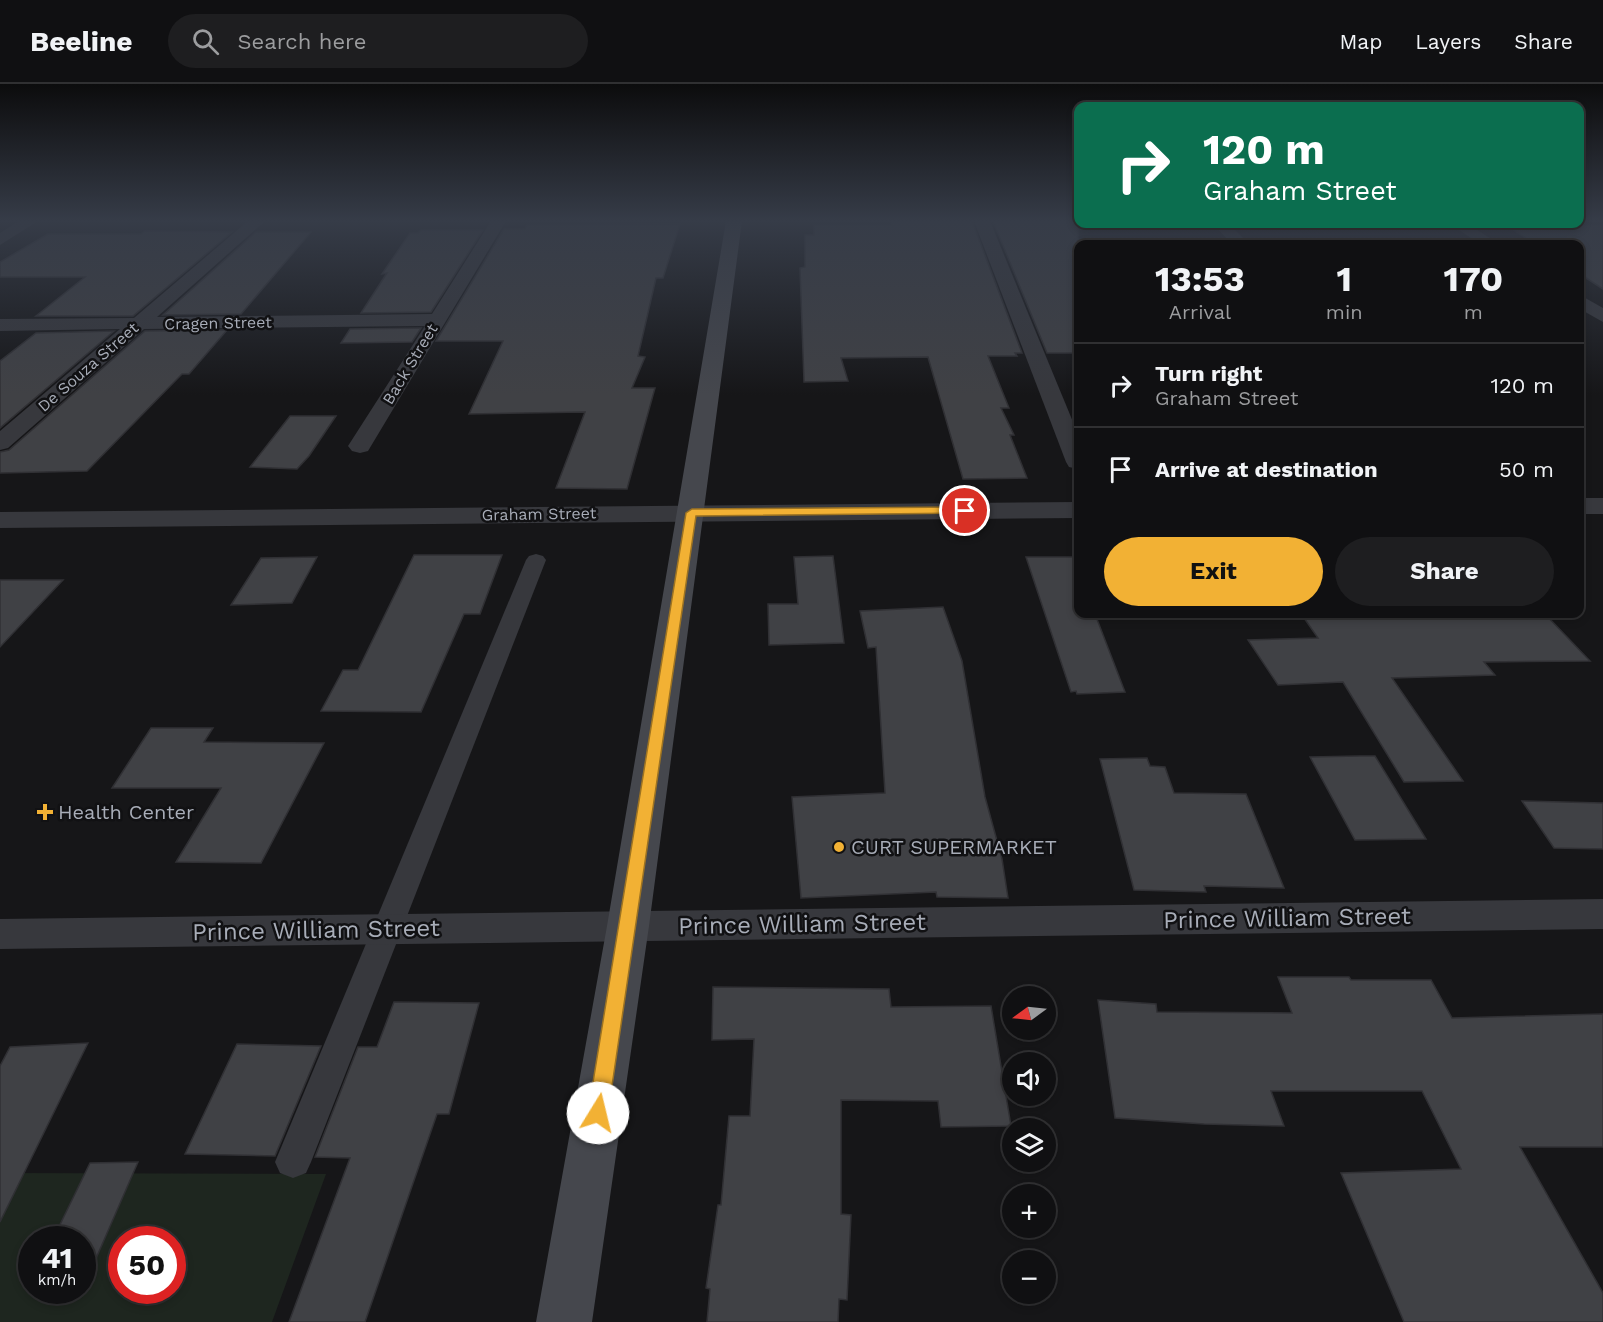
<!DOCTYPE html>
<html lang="en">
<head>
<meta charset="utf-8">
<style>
  body { margin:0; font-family:"Work Sans",sans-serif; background:#1e1e20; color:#f1f3f6; height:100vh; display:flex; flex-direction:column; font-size:22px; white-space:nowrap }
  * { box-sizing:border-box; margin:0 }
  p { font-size:20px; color:#9c9d9f }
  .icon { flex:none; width:33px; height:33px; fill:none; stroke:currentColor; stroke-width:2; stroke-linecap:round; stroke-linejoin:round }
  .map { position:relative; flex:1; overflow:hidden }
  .sheet { position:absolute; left:1074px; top:156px; width:510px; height:378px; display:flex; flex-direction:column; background:#101012; border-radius:12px; box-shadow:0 3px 9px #0003,0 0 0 2px #303032 }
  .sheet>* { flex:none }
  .hud { position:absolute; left:1074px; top:18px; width:510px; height:126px; border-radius:12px; box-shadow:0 3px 9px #0003,0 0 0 2px #303032; background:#0b6e4f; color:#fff; overflow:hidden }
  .needle { width:39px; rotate:255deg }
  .controls { position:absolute; left:1002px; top:902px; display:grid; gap:12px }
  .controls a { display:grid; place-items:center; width:54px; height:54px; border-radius:50%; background:#101012; box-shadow:0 3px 9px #0003,0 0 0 2px #303032; font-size:30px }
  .speed { position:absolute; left:18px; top:1142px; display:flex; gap:12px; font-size:30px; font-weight:700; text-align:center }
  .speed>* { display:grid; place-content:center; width:78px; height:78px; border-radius:50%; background:#101012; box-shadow:0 3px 9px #0003,0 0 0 2px #303032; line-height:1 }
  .speed small { font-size:15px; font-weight:400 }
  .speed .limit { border:9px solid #d22; background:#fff; color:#111 }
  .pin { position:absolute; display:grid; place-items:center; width:51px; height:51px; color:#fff; margin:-26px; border:3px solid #fff; border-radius:50%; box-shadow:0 2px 6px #0007 }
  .me { position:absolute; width:66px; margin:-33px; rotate:9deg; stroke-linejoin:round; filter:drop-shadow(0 0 4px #0008) }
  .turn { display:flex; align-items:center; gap:21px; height:126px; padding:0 30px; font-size:27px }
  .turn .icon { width:78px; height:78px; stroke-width:2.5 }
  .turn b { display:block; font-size:42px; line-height:51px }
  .eta { display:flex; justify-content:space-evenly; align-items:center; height:102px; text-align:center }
  .eta b { font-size:36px; font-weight:700; line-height:42px }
  .action { display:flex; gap:12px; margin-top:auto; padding:12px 30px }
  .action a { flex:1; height:69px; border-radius:36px; background:#f2b134; color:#111; font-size:24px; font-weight:700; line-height:69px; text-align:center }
  .action a+a { background:#1e1e20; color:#f1f3f6 }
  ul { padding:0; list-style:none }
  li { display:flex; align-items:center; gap:18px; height:84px; padding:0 30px; border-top:2px solid #303032 }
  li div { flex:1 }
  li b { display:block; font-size:22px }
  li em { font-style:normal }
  header { display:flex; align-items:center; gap:36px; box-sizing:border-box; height:84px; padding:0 30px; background:#101012; border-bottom:2px solid #303032 }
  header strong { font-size:28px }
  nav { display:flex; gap:33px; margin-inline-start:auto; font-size:21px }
  .search { width:420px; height:54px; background:#1e1e20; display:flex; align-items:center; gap:15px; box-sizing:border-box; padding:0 21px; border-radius:33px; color:#9c9d9f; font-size:22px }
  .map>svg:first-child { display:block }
  .green { fill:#1e261f; fill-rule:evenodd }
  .building { fill:#404145; stroke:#303034; stroke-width:1.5 }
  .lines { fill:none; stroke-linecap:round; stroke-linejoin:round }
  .lane { fill:#37383d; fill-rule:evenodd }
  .street { fill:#37383d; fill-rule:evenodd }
  .secondary { fill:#45474d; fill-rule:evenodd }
  .route { fill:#f2b134; stroke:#9d7322; stroke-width:1.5 }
  .poi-dot { fill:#f2b134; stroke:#111113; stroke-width:2 }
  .labels { text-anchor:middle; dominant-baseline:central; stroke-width:5; stroke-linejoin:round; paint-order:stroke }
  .far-street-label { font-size:16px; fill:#a8adb8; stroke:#111113 }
  .poi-label { font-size:20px; fill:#a8adb8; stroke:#111113; text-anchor:start }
  .near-street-label { font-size:24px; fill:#a8adb8; stroke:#111113 }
</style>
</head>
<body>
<header>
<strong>Beeline</strong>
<div class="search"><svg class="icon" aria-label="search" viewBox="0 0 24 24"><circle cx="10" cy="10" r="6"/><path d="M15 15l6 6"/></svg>Search here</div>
<nav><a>Map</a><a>Layers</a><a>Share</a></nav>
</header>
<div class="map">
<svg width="1603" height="1238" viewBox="0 0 1603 1238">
  <rect width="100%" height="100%" fill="#161618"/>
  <path class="green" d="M0,1089L326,1090L272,1238H0ZM32,1155H82V1206H32ZM122,1155H172V1206H122Z"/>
  <g class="building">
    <polygon points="891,137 972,137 1022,269 1015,269 1017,272 988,272 1009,324 1001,324 1014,351 1010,351 1027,394 963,395 928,273 841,274 848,297 804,298 800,184 805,183 805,151 814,151 814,141 892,141"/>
    <polygon points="993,137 1078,137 1078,269 1047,269"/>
    <polygon points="680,140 663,194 656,194 638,272 645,273 632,304 655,304 627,405 556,404 585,328 469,330 503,257 436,257 504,145 525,145 527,141"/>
    <polygon points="1506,141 1603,141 1603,205 1580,190 1580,160 1535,160"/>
    <polygon points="421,146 483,146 431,228 361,229 387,189 382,190 410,149 418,149"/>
    <polygon points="145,147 232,148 133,232 36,232 85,193 0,193 0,178 48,150 141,150"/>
    <polygon points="256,148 311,148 241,230 163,231"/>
    <polygon points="421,244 412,258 341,259 350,245"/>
    <polygon points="227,246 189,290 182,290 87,387 0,389 0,368 9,366 145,247"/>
    <polygon points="114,247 0,344 0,277 36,249"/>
    <polygon points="290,332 336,332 309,372 297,385 250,383"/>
    <polygon points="414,471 502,471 480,530 464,530 421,628 321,627 343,586 358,586"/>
    <polygon points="833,472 844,559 769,561 768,520 798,520 794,473"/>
    <polygon points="317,473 292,519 231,521 261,474"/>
    <polygon points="1026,473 1078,473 1078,530 1095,530 1125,608 1077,610 1076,607 1071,608"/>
    <polygon points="0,496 63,496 0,563"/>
    <polygon points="943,523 962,577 985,713 1002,775 1008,814 937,813 936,808 801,814 792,713 885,709 876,563 868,564 860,527"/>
    <polygon points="1480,530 1545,530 1590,577 1484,578 1495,591 1392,594 1463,697 1404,698 1343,598 1278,601 1248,556 1318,554 1304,534"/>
    <polygon points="151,644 213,644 204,658 324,659 261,779 176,778 221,704 112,704"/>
    <polygon points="1359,672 1375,672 1426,755 1355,756 1310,673"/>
    <polygon points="1147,674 1150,682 1165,683 1174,709 1246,710 1284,804 1204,802 1206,808 1134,806 1100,675"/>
    <polygon points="1522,717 1603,719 1603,765 1554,764"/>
    <polygon points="1278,893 1349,893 1351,896 1431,896 1452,934 1603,930 1603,1063 1520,1063 1603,1209 1603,1238 1404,1238 1341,1089 1461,1085 1422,1007 1271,1007 1284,1042 1204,1040 1115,1034 1098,916 1156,920 1157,928 1292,929"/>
    <polygon points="713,903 889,905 891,923 991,922 1011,1042 941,1043 938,1017 841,1016 841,1130 851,1131 847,1216 839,1215 838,1238 707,1238 710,1205 706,1204 718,1121 721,1121 729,1032 750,1032 754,955 712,956"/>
    <polygon points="394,918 479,919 449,1030 437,1030 365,1238 289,1238 350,1074 315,1073 358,963 377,963"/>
    <polygon points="88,959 0,1138 0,982 10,963"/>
    <polygon points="237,960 321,962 275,1072 185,1070"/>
    <polygon points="138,1078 84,1202 82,1202 82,1155 53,1155 90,1079"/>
  </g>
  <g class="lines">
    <polygon class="lane" points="536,470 543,472 546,476 311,1078 306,1089 293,1094 280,1089 275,1078 526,476 529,472"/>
    <g class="street">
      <polygon points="19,137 38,137 0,161 0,149"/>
      <polygon points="248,137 265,137 157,233 432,230 491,137 506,137 368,367 360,369 352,367 348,362 425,242 144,245 8,364 0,366 0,347 120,245 0,247 0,235 134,234"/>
      <polygon points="974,137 990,137 1078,350 1078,385 1069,383 1066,378"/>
      <polygon points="1213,140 1229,140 1249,160 1232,160"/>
      <polygon points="1450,140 1468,140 1499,160 1480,160"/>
      <polygon points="1580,211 1603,224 1603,238 1580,225"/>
      <rect x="1580" y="414" width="23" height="16"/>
      <polygon points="1078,418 1078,434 0,444 0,428"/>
      <polygon points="1603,815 1603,845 0,865 0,835"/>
    </g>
    <polygon class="secondary" points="726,137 742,137 649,842 592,1238 536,1238 607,842"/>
  </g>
  <linearGradient id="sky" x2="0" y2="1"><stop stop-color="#0c0c0d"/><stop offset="0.44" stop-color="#363c48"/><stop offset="1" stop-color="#363c48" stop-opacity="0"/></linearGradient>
  <rect width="1603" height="311" fill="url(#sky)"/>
  <polygon class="route" points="965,423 968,424 968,429 696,432 608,1029 605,1035 598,1037 591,1035 588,1029 686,429 692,425"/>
  <g class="poi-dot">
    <path d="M42 719h6v6h6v6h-6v6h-6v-6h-6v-6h6z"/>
    <circle cx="839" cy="763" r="6"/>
  </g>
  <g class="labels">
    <g class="far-street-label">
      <text transform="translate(218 239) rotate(-1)">Cragen Street</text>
      <text transform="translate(410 280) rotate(-59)">Back Street</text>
      <text transform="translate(88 283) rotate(-41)">De Souza Street</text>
      <text transform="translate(539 430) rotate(-1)">Graham Street</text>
    </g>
    <g class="poi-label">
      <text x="58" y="728">Health Center</text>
      <text x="851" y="763">CURT SUPERMARKET</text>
    </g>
    <g class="near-street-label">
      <text transform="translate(1287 834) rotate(-1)">Prince William Street</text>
      <text transform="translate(802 840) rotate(-1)">Prince William Street</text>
      <text transform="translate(316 846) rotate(-1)">Prince William Street</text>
    </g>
  </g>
</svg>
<div class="controls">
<a><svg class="needle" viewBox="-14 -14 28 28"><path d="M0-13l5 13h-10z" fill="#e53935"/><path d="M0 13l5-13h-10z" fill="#9c9d9f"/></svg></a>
<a><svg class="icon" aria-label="sound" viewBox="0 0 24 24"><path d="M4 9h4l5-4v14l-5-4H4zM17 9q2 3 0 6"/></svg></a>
<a><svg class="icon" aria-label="layers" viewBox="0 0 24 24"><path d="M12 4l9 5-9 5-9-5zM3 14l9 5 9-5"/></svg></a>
<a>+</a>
<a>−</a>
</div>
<div class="speed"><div>41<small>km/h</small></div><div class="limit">50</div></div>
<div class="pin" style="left:965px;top:427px;background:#d93025"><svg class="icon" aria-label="arrive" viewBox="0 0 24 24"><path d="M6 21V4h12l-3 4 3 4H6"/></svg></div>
<svg class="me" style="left:598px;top:1029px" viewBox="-20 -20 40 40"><circle r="19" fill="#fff"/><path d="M0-13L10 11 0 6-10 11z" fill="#f2b134"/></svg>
<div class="hud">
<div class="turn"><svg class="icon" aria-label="right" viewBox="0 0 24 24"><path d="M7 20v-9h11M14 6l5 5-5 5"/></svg><div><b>120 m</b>Graham Street</div></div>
</div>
<section class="sheet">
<div class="eta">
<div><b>13:53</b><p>Arrival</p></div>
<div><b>1</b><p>min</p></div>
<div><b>170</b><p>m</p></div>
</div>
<ul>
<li><svg class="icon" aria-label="right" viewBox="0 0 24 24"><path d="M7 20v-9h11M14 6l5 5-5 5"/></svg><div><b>Turn right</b><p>Graham Street</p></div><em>120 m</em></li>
<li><svg class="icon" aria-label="arrive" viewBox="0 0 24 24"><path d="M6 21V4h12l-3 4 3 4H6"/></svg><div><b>Arrive at destination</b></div><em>50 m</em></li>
</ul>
<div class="action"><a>Exit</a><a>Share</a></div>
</section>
</div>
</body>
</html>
